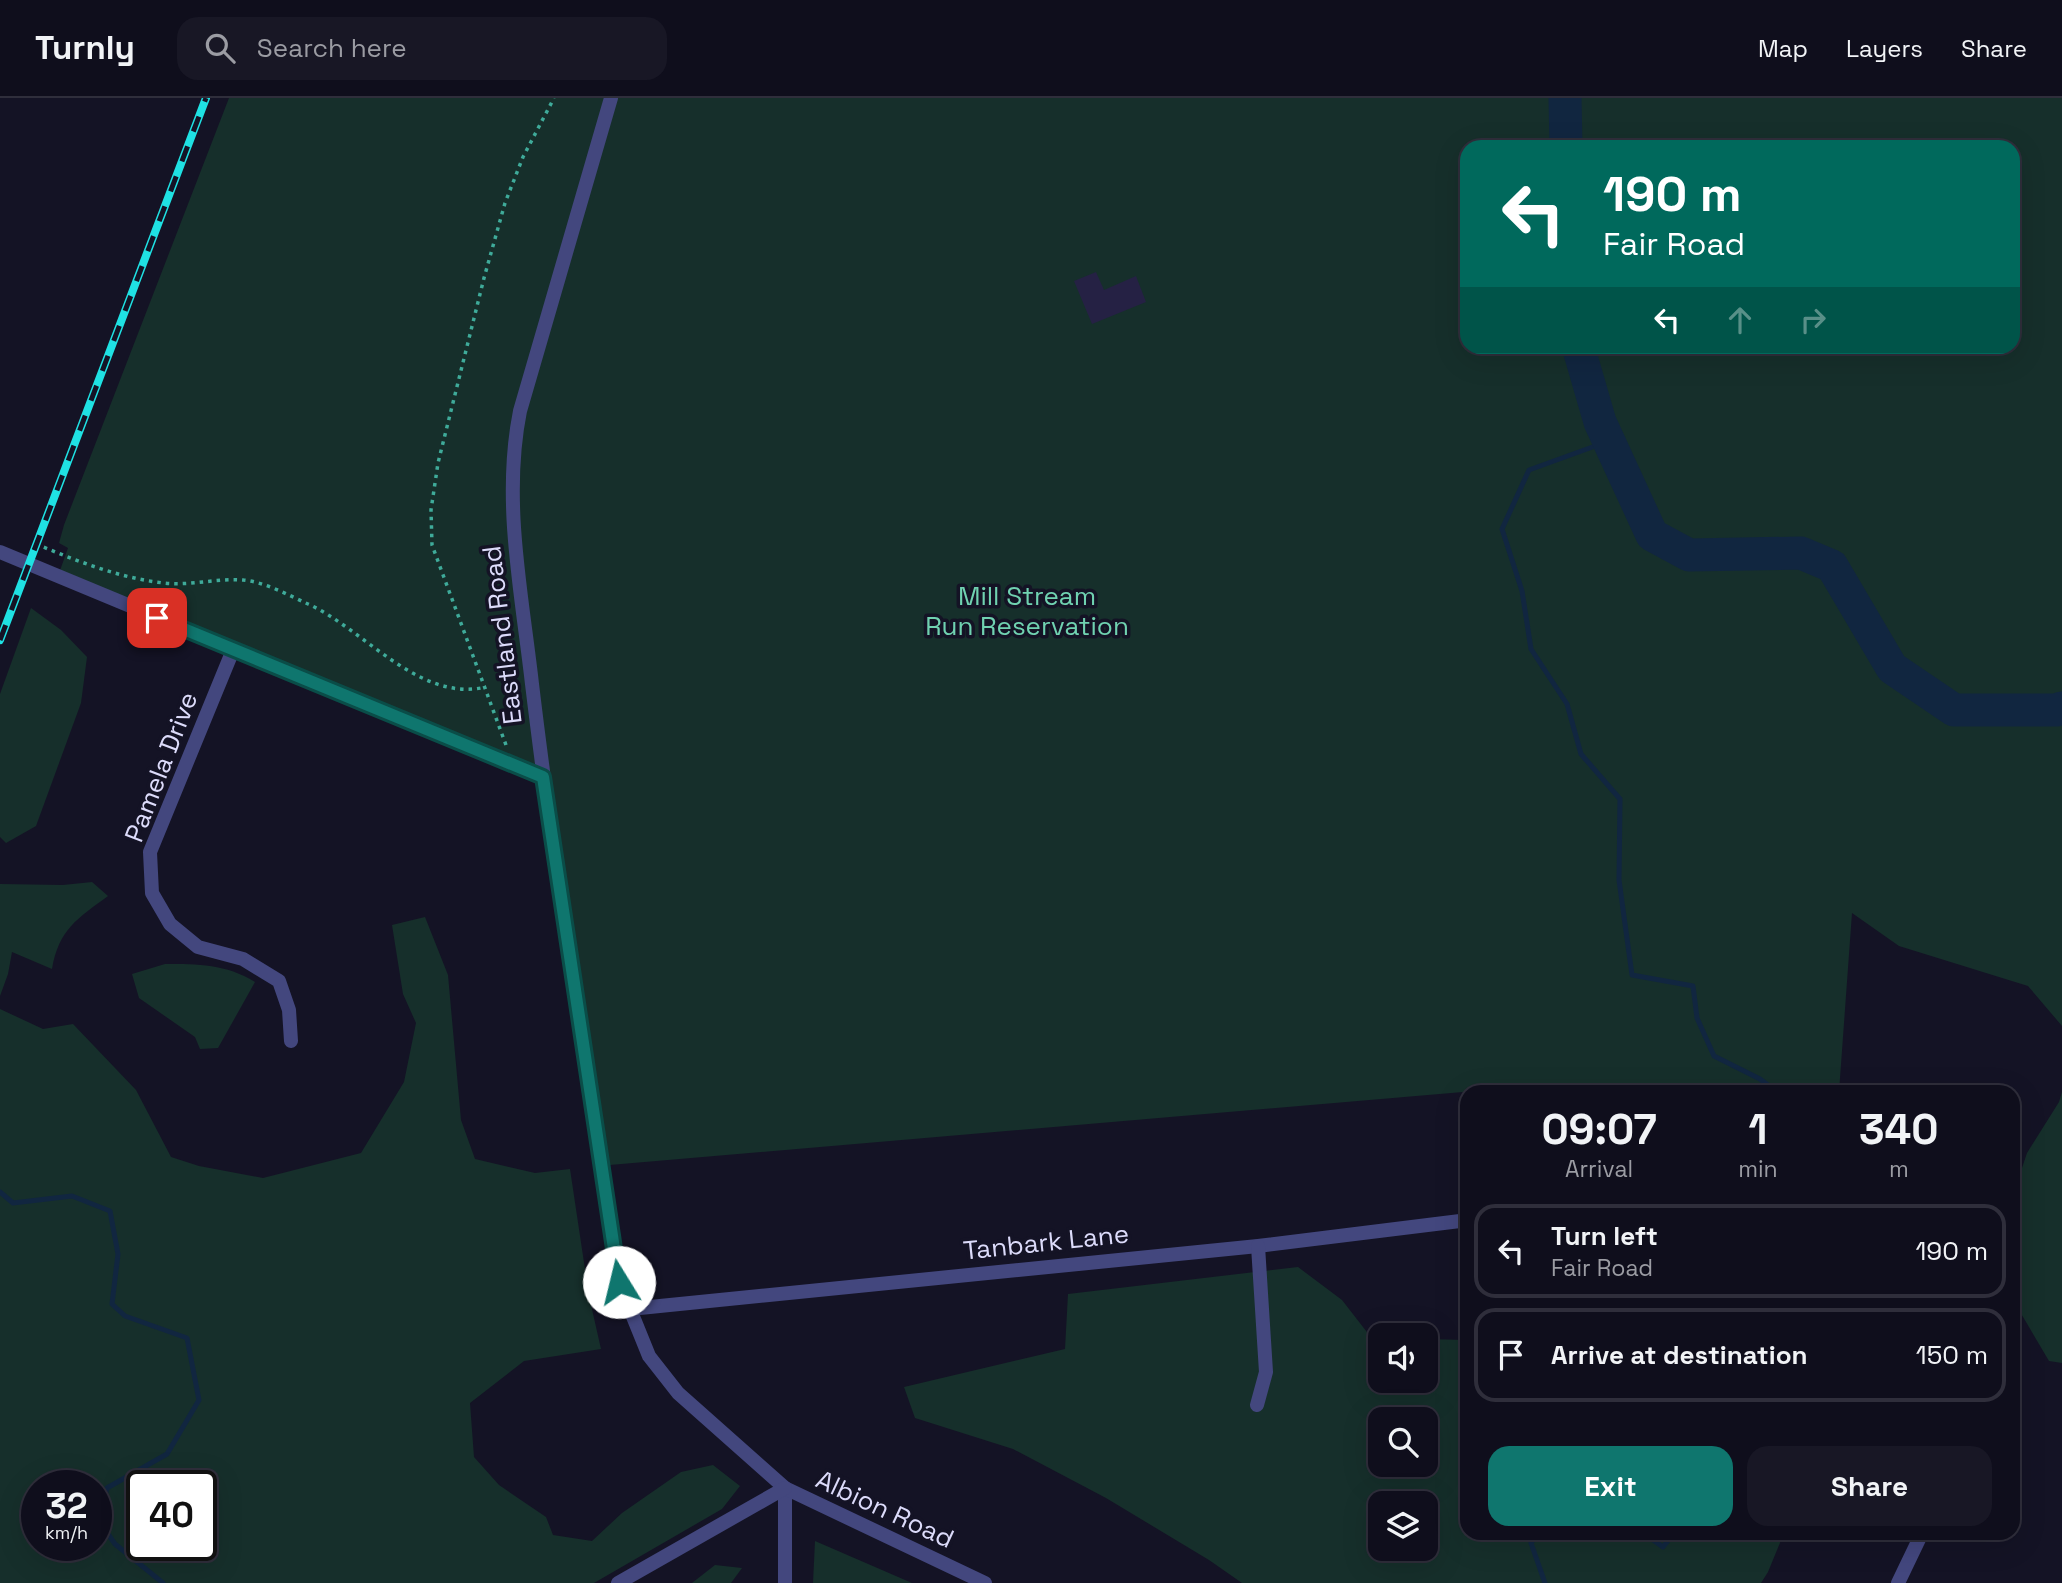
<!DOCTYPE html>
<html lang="en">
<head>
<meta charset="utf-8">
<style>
  body { margin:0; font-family:"Space Grotesk",sans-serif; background:#181725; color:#f1f3f6; height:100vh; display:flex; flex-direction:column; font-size:26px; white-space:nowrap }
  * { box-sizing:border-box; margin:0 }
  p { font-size:23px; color:#9b9ca3 }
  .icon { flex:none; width:38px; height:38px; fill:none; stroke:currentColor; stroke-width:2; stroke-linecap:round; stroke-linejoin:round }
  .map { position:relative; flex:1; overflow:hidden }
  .details { position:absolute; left:1460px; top:987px; width:560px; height:455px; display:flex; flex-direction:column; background:#0f0e1c; border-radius:21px; box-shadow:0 7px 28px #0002,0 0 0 2px #2f2e3b }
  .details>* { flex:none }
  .top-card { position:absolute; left:1460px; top:42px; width:560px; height:214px; border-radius:21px; box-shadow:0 7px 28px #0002,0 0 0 2px #2f2e3b; background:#00695c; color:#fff; overflow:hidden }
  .buttons { position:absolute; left:1368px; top:1225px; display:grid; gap:14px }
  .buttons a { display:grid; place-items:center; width:70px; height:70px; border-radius:14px; background:#0f0e1c; box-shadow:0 7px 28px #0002,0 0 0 2px #2f2e3b; font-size:35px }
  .speed { position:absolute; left:21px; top:1372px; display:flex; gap:14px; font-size:35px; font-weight:700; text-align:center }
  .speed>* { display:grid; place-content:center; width:91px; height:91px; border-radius:50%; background:#0f0e1c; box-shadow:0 7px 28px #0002,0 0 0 2px #2f2e3b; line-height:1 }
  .speed small { font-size:18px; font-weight:400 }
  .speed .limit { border:4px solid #111; border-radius:10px; background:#fff; color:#111 }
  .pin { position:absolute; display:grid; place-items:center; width:60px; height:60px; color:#fff; margin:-30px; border-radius:14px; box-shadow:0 4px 10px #0006 }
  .me { position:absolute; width:77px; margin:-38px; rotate:351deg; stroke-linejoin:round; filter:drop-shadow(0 0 5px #0008) }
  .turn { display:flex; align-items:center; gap:24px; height:147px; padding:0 28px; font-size:32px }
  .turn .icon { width:91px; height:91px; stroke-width:2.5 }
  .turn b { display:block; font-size:49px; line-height:60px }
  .lanes { display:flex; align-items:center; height:66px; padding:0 28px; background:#0003; justify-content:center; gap:35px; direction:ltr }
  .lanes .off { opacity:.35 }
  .eta { display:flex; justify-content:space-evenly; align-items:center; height:119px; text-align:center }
  .eta b { font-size:42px; font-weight:800; line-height:49px }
  .primary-button { display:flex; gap:14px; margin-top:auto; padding:14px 28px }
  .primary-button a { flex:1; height:80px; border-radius:21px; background:#0f766e; color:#fff; font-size:28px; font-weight:800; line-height:80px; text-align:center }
  .primary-button a+a { background:#181725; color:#f1f3f6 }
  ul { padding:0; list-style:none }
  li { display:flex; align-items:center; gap:21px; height:94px; margin:0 14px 10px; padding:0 14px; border:4px solid #2f2e3b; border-radius:21px }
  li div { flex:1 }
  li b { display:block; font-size:26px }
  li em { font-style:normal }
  header { display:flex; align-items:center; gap:42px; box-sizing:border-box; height:98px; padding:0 35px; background:#0f0e1c; border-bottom:2px solid #2f2e3b }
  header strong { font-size:33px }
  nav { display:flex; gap:38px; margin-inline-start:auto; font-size:24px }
  .search { width:490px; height:63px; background:#181725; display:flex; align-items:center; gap:18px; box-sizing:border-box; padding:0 24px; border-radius:21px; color:#9b9ca3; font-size:26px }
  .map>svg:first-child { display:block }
  .green { fill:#162f2b; fill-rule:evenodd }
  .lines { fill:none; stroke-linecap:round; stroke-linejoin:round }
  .stream { stroke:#112640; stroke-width:5 }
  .river { stroke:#112640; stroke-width:33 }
  .building { fill:#252144 }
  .path { stroke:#3fab9a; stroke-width:3.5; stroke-dasharray:3.5 5; stroke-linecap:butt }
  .minor { stroke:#43477e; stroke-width:14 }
  .tertiary { stroke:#43477e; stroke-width:14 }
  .rail-casing { stroke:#1fe1e3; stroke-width:8 }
  .rail { stroke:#141325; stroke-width:5; stroke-dasharray:16; stroke-linecap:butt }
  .route-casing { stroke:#0a4d48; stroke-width:18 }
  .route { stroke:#0f766e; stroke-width:12 }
  .labels { text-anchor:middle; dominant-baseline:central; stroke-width:7; stroke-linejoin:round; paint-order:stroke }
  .park-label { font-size:26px; fill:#70d2b1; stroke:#141325 }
  .street-label { font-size:26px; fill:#dcdbfa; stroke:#141325 }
</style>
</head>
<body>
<header>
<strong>Turnly</strong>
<div class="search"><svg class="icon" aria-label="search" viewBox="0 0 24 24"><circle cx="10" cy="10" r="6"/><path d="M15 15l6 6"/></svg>Search here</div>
<nav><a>Map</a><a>Layers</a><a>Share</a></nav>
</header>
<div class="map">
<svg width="2062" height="1485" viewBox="0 0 2062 1485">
  <rect width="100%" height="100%" fill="#141325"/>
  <g class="green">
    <path d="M229,0H2062V928L2028,888L1899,848L1852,815L1839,994H1501L1498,991L598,1068L544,685L58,478L68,450L59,445L64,427ZM1466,49H2012V248H1466Z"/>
    <polygon points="31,510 61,532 87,559 81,605 36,728 6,745 0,739 0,596"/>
    <path d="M92,784L108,798C77,821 59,831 52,871L12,854L8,876L0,898V786L63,787Z"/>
    <path d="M425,819L448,877L461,1022L475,1061L535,1075L570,1071L589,1198L601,1251L524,1263L470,1305L474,1359L499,1387L546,1419L553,1437L592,1443L622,1415L681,1374L713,1367L740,1388L722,1411L594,1485H0V911L43,931L73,926L136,992L171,1059L199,1068L263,1080L361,1055L404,984L416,925L403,896L392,827ZM37,1388H96V1447H37ZM142,1388H201V1447H142Z"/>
    <path d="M165,866C198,866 226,866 255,884L218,950L200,951L195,939L139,900L132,876Z"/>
    <polygon points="2062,994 2062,1265 2049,1263 2013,1202 2012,1100 2027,1055 2059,1004"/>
    <path d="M1298,1169L1342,1202L1370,1238L1381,1239V1283H1426V1241L1466,1242V1435H1784L1768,1474L1761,1485H1242L1209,1462L1106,1400L1013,1351L915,1320L904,1289L1065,1251L1068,1196ZM1381,1321H1426V1367H1381ZM1381,1405H1426V1451H1381Z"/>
    <polygon points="815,1443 912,1485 813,1485"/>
    <polygon points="715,1467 742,1470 731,1485 692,1485"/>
  </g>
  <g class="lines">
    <g class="stream">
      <polyline points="1609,343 1529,372 1502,431 1522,493 1531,551 1567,606 1581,656 1620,701 1619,782 1632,877 1693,888 1697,920 1714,958 1760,981 1777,994"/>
      <polyline points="0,1094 13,1105 72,1098 110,1113 118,1156 112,1206 125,1218 187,1240 199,1302 167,1356 107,1390 99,1423 115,1446 163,1485"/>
      <polyline points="1539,1435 1531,1445 1545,1485"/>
      <polyline points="1643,1435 1663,1449 1674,1435"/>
    </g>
    <g class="river">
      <polyline points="1565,0 1566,49"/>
      <polyline points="1578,248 1600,324 1652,437 1689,457 1801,455 1832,468 1892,570 1954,612 2056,612 2062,610"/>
    </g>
  </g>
  <polygon class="building" points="1096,174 1104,192 1136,178 1146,204 1092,226 1074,183"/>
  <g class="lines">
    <g class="path">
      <path d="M36,446C77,463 119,480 164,485C190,488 217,480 243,482C265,484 288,497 308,506C364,531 419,605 486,589"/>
      <polyline points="506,647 432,447 431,412 438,365 484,180 505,105 523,59 554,0"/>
    </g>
    <g class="minor">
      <polyline points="233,552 150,754 152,795 170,826 198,849 243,861 279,883 289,912 291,943"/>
      <polyline points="630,1211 1258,1148 1460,1123 1466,1126"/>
      <polyline points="1257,1307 1266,1274 1258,1148"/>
      <polyline points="785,1390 785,1485"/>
      <polyline points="1898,1485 1922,1435"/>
    </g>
    <g class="tertiary">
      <path d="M611,0L520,313C502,403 522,496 532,586C556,786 589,985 619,1184L649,1258L678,1295L785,1390L985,1485"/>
      <polyline points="0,454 543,679"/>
      <polyline points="618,1485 785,1390"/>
    </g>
    <defs>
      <polyline id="rail" points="0,542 206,0"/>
    </defs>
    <use href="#rail" class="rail-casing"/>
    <use href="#rail" class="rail"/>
  </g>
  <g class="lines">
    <defs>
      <polyline id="route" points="157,520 543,679 619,1184"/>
    </defs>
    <use href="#route" class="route-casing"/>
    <use href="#route" class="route"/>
  </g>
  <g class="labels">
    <g class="park-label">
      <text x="1027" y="498">Mill Stream<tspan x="1027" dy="30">Run Reservation</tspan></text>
    </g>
    <g class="street-label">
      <text transform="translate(502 537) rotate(-97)">Eastland Road</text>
      <text transform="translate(161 669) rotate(-69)">Pamela Drive</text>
      <text transform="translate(1046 1144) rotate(-6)">Tanbark Lane</text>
      <text transform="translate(885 1411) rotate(25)">Albion Road</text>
    </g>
  </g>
</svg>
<div class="buttons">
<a><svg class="icon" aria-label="sound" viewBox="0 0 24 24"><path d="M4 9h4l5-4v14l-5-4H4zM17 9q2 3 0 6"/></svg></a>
<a><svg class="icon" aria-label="search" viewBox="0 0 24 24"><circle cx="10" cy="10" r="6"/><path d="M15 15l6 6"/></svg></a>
<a><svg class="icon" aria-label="layers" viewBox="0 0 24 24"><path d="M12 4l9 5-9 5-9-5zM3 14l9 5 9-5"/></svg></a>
</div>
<div class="speed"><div>32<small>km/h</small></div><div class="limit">40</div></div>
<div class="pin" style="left:157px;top:520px;background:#d93025"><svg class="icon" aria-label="arrive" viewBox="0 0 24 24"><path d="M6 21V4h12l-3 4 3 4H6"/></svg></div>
<svg class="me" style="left:619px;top:1184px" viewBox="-20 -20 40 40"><circle r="19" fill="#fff"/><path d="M0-13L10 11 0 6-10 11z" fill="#0f766e"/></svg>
<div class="top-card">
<div class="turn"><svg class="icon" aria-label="left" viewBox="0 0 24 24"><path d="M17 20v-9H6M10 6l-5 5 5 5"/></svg><div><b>190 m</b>Fair Road</div></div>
<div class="lanes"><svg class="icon" aria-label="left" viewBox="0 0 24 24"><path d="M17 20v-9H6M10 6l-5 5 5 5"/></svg><svg class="icon off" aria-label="ahead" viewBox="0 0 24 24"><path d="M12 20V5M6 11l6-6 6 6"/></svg><svg class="icon off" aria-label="right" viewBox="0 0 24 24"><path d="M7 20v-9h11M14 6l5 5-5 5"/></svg></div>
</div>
<section class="details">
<div class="eta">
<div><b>09:07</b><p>Arrival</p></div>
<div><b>1</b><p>min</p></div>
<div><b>340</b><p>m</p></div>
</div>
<ul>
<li><svg class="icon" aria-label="left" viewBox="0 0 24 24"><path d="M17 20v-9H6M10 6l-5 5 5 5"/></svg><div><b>Turn left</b><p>Fair Road</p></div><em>190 m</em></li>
<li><svg class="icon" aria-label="arrive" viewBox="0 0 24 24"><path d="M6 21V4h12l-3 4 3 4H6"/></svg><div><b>Arrive at destination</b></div><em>150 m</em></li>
</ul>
<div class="primary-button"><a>Exit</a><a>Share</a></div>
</section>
</div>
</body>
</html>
